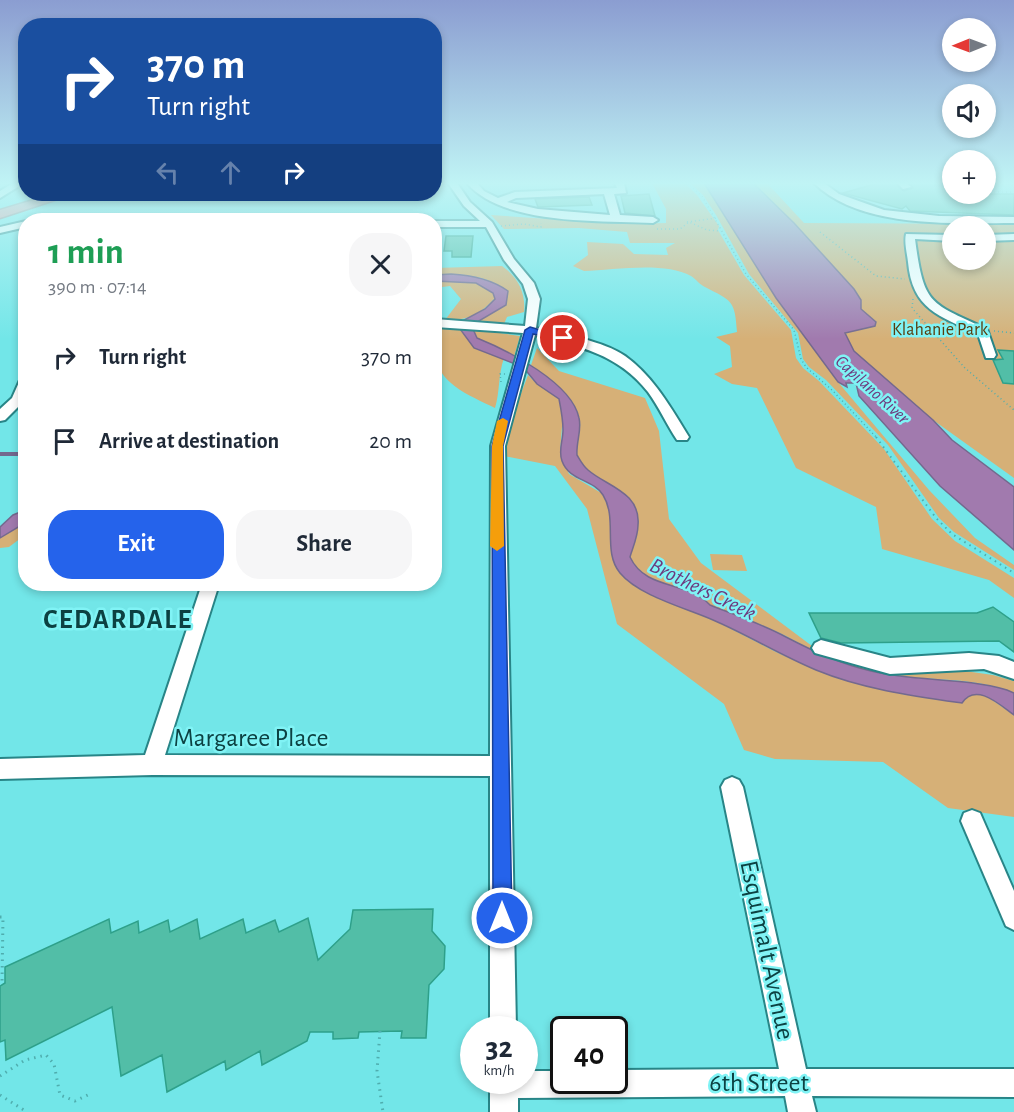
<!DOCTYPE html>
<html lang="en">
<head>
<meta charset="utf-8">
<style>
  body { margin:0; font-family:"Alegreya Sans",sans-serif; background:#f6f6f7; color:#1f2937; height:100vh; display:flex; flex-direction:column; font-size:22px; white-space:nowrap }
  * { box-sizing:border-box; margin:0 }
  p { font-size:20px; color:#747a83 }
  .icon { flex:none; width:33px; height:33px; fill:none; stroke:currentColor; stroke-width:2; stroke-linecap:round; stroke-linejoin:round }
  .map { position:relative; flex:1; overflow:hidden }
  .side { position:absolute; left:18px; top:213px; width:424px; height:378px; display:flex; flex-direction:column; background:#fff; border-radius:24px; box-shadow:0 3px 9px #0003 }
  .side>* { flex:none }
  .top-card { position:absolute; left:18px; top:18px; width:424px; height:183px; border-radius:24px; box-shadow:0 3px 9px #0003; background:#1a4fa0; color:#fff; overflow:hidden }
  .needle { width:39px; rotate:269deg }
  .buttons { position:absolute; left:942px; top:18px; display:grid; gap:12px }
  .buttons a { display:grid; place-items:center; width:54px; height:54px; border-radius:50%; background:#fff; box-shadow:0 3px 9px #0003; font-size:30px }
  .speed { position:absolute; left:460px; top:1016px; display:flex; gap:12px; font-size:30px; font-weight:700; text-align:center }
  .speed>* { display:grid; place-content:center; width:78px; height:78px; border-radius:50%; background:#fff; box-shadow:0 3px 9px #0003; line-height:1 }
  .speed small { font-size:15px; font-weight:400 }
  .speed .limit { border:3px solid #111; border-radius:9px; background:#fff; color:#111 }
  .pin { position:absolute; display:grid; place-items:center; width:51px; height:51px; color:#fff; margin:-26px; border:3px solid #fff; border-radius:50%; box-shadow:0 2px 6px #0007 }
  .me { position:absolute; width:66px; margin:-33px; rotate:0deg; stroke-linejoin:round; filter:drop-shadow(0 0 4px #0008) }
  .turn { display:flex; align-items:center; gap:21px; height:126px; padding:0 30px; font-size:27px }
  .turn .icon { width:78px; height:78px; stroke-width:2.5 }
  .turn b { display:block; font-size:42px; line-height:51px }
  .lanes { display:flex; align-items:center; height:57px; padding:0 30px; background:#0003; justify-content:center; gap:30px; direction:ltr }
  .lanes .off { opacity:.35 }
  .round { display:grid; place-items:center; flex:none; width:63px; height:63px; border-radius:24px; background:#f6f6f7 }
  .overview { display:flex; align-items:center; justify-content:space-between; height:102px; padding:0 30px }
  h1 { font-size:36px; font-weight:700; line-height:45px; color:#1e9e55 }
  .action { display:flex; gap:12px; margin-top:auto; padding:12px 30px }
  .action a { flex:1; height:69px; border-radius:24px; background:#2563eb; color:#fff; font-size:24px; font-weight:700; line-height:69px; text-align:center }
  .action a+a { background:#f6f6f7; color:#1f2937 }
  ul { padding:0; list-style:none }
  li { display:flex; align-items:center; gap:18px; height:84px; padding:0 30px }
  li div { flex:1 }
  li b { display:block; font-size:22px }
  li em { font-style:normal }
  .map>svg:first-child { display:block }
  .green { fill:#d6b077; fill-rule:evenodd }
  .water { fill:#a17aae; stroke:#74698e; stroke-width:1.5 }
  .lines { fill:none; stroke-linecap:round; stroke-linejoin:round }
  .stream { stroke:#74698e; stroke-width:4 }
  .building { fill:#52bea7; stroke:#2ea08a; stroke-width:1.5 }
  .minor-casing { stroke:#288587; stroke-width:4 }
  .highway-casing { stroke:#a36f73; stroke-width:3 }
  .path-far2 { stroke:#4fadae; stroke-width:1.5; stroke-dasharray:1 3; stroke-linecap:butt }
  .path-far1 { stroke:#4fadae; stroke-width:2; stroke-dasharray:1.5 4.5; stroke-linecap:butt }
  .path { stroke:#4fadae; stroke-width:3; stroke-dasharray:1.5 5; stroke-linecap:butt }
  .minor { fill:#fff; fill-rule:evenodd }
  .highway { fill:#f4888e; fill-rule:evenodd }
  .route { fill:#2563eb; stroke:#184099; stroke-width:1.5 }
  .slow { fill:#f59e0b }
  .labels { text-anchor:middle; dominant-baseline:central; stroke-width:5; stroke-linejoin:round; paint-order:stroke }
  .far-park-label { font-size:18px; fill:#583d0e; stroke:#80f3f5 }
  .far-water-label { font-size:18px; font-style:italic; fill:#6d3b7e; stroke:#80f3f5 }
  .water-label { font-size:22px; font-style:italic; fill:#6d3b7e; stroke:#80f3f5 }
  .near-street-label { font-size:26px; fill:#0c4142; stroke:#80f3f5 }
  .district-label { font-size:27px; font-weight:bold; letter-spacing:1.5px; fill:#0c4142; stroke:#80f3f5 }
</style>
</head>
<body>
<div class="map">
<svg width="1014" height="1112" viewBox="0 0 1014 1112">
  <rect width="100%" height="100%" fill="#72e6e8"/>
  <g class="green">
    <path d="M652,183H685L697,195L719,226L718,230L744,275L791,330L796,358L803,368L819,381L884,449L932,519L955,541L1014,578V598L989,580L882,549L876,507L796,468L757,388L732,384L714,374L732,367L730,346L716,337L737,332C735,300 732,301 705,287C700,285 696,279 691,276C665,261 613,270 584,271L573,266L588,255L587,242L623,244L634,254L668,255L666,248L675,243H630L627,232L579,228L504,229L491,215L622,224L666,223V209Z"/>
    <polygon points="690,183 704,183 776,298 838,382 929,490 975,538 1014,565 1014,570 954,532 939,518 888,445 826,380 809,367 803,359 798,333 749,274 716,215 703,195"/>
    <path d="M753,183H767L804,223L1014,224V478L933,420L853,351L794,223ZM952,226H986V260H952Z"/>
    <path d="M502,266C518,277 526,293 524,312L507,317L504,324L477,322L506,305L508,291C486,275 461,273 435,275V268Z"/>
    <path d="M435,281L476,283L493,293L495,298C480,315 466,321 445,320L461,299L450,286L435,288Z"/>
    <path d="M439,327L460,329L474,348L504,358C498,375 500,392 495,408C469,395 435,383 435,350C435,341 434,334 439,327Z"/>
    <polygon points="473,329 520,336 514,357 477,338"/>
    <path d="M537,348L559,371L645,398L659,431L669,519L701,563L812,646L823,651L993,675L1014,681V693C969,674 917,683 870,671C840,663 813,651 786,636C762,624 735,615 710,605C687,580 646,591 630,557C633,547 638,536 638,525C641,492 605,486 587,470C583,466 580,460 577,455C576,443 581,433 580,422C577,396 550,381 531,365Z"/>
    <polygon points="528,375 537,384 559,399 563,414 560,452 569,474 603,494 612,518 610,541 618,571 776,652 818,671 906,695 985,695 1014,715 1014,817 948,808 883,762 775,759 744,750 724,704 617,624 587,509 555,466 504,456 513,415"/>
    <polygon points="25,523 25,535 9,547 0,548 0,538"/>
    <polygon points="710,554 742,555 747,571 713,570"/>
  </g>
  <g class="water">
    <polygon points="704,183 753,183 794,223 854,289 861,300 861,309 876,322 875,326 845,333 854,351 933,420 952,440 1014,487 1014,550 940,486 859,396 856,383 846,383 847,387 838,382 776,298"/>
    <path d="M451,274C472,275 491,279 508,291L506,305L477,322L473,329L477,338C509,351 572,383 579,418C582,430 576,442 577,455C580,460 583,466 588,470C606,486 641,492 638,525C638,536 633,547 630,557C646,591 687,580 710,605C735,615 762,624 786,637C813,651 840,664 871,671C916,682 962,677 1007,690L1014,693V715C1000,705 976,682 962,703C913,696 862,689 816,670C780,655 748,635 713,620C686,608 639,596 620,573C602,551 618,519 603,495C593,479 569,481 562,461C558,451 563,441 563,430C563,419 561,409 559,399L537,384L523,367L474,348L460,329L464,320L485,309L495,299L493,293L476,283L435,281V275Z"/>
    <polygon points="25,510 25,523 0,538 0,527 13,515"/>
  </g>
  <g class="lines">
    <polyline class="stream" points="0,454 26,454"/>
  </g>
  <g class="building">
    <polygon points="878,183 895,183 904,191 913,188 911,183 952,184 952,194 1014,194 1014,215 910,211 906,206 902,209 843,193"/>
    <polygon points="649,194 655,216 625,213 621,196"/>
    <polygon points="589,197 592,205 538,207 535,199"/>
    <polygon points="446,236 473,236 471,257 452,257 452,251 444,251"/>
    <polygon points="998,350 1014,351 1014,384 1003,383 993,360 1003,359"/>
    <polygon points="993,607 1014,622 1014,652 999,641 841,643 821,638 809,613 977,613"/>
    <polygon points="433,909 432,931 445,946 444,969 429,985 426,1038 401,1038 402,1031 359,1032 358,1038 333,1039 333,1032 310,1032 307,1041 262,1065 260,1051 226,1070 225,1061 167,1092 162,1055 121,1076 112,1007 6,1060 5,1040 0,1042 0,986 5,983 5,967 109,919 111,933 138,921 139,933 168,920 170,932 197,919 200,939 243,919 246,933 275,920 279,932 308,918 318,960 350,929 353,910"/>
  </g>
  <g class="lines">
    <defs>
      <g id="minor">
        <polygon points="13,183 24,183 0,198 0,191"/>
        <path d="M448,183H457L470,202L492,222L514,259L534,283L540,299L536,328C562,334 604,341 625,356C654,377 671,408 689,437L687,440H677C667,425 659,407 648,392C618,354 579,346 535,335L505,446L516,1029H490V776L152,775L0,779V759L145,755L202,584H219L165,755L490,756L491,446L523,333L435,327V319L525,326L528,299L523,284L504,260L486,227H435V221H480L464,206Z"/>
        <path d="M467,183H477L484,191L498,198L515,192L617,188L615,183H624L626,193L614,194L620,215L653,217L658,220L653,223C601,220 503,226 467,183ZM604,194L610,215L538,209L507,202L516,198Z"/>
        <path d="M814,183H824L839,194L884,210L939,216L1014,217V223C953,223 861,229 814,183Z"/>
        <polygon points="897,183 907,183 911,187 903,189"/>
        <polygon points="26,221 26,227 0,233 0,227"/>
        <path d="M906,234L952,235V241L915,239C924,306 929,302 987,329L996,355L994,358H986L978,334C939,316 912,309 908,262C907,253 904,242 906,234Z"/>
        <polygon points="1014,234 1014,240 986,241 986,235"/>
        <polygon points="26,376 25,400 5,420 0,421 0,409 12,398 20,380"/>
        <polygon points="821,640 890,658 969,653 999,656 1014,662 1014,679 984,669 890,674 815,653 812,648 815,643"/>
        <polygon points="732,777 739,780 743,787 806,1069 1014,1069 1014,1097 812,1096 816,1112 788,1112 785,1096 518,1098 518,1112 490,1112 490,1080 525,1080 525,1071 564,1071 564,1080 615,1080 615,1070 779,1069 721,787 725,780"/>
        <polygon points="972,810 980,813 1014,891 1014,930 1006,926 961,821 964,813"/>
      </g>
      <polygon id="highway" points="53,194 73,194 0,218 0,210"/>
    </defs>
    <use href="#minor" class="minor-casing"/>
    <use href="#highway" class="highway-casing"/>
    <g class="path-far2">
      <polyline points="687,183 702,196 746,274 794,330 801,359 806,367 833,391 877,438"/>
      <polyline points="1004,183 1014,186"/>
      <polyline points="916,191 952,192"/>
      <polyline points="988,191 993,183"/>
      <polyline points="986,192 1014,192"/>
      <polyline points="986,207 1014,207"/>
      <polyline points="687,222 717,218"/>
      <polyline points="501,226 524,224 541,227 541,223"/>
      <polyline points="657,229 680,229 689,222 707,230 721,231"/>
      <polyline points="820,232 876,276 905,279"/>
      <polyline points="913,299 912,308 965,368 1014,410"/>
      <polyline points="994,331 1014,333"/>
      <polyline points="501,382 500,374 505,374"/>
    </g>
    <polyline class="path-far1" points="876,437 936,518 952,534 1014,573"/>
    <g class="path">
      <polyline points="0,917 3,917 2,982"/>
      <polyline points="380,1031 377,1071 383,1112"/>
      <polyline points="0,1076 25,1060 46,1055 54,1064 60,1095 75,1101 90,1094"/>
      <polyline points="0,1095 27,1112"/>
    </g>
    <use href="#minor" class="minor"/>
    <use href="#highway" class="highway"/>
  </g>
  <linearGradient id="sky" x2="0" y2="1"><stop stop-color="#8b9dd1"/><stop offset="0.54" stop-color="#c0f4f5"/><stop offset="1" stop-color="#c0f4f5" stop-opacity="0"/></linearGradient>
  <rect width="1014" height="339" fill="url(#sky)"/>
  <polygon class="route" points="530,327 568,338 563,341 533,334 503,446 512,918 509,925 502,928 495,925 493,918 492,446 525,330"/>
  <polygon class="slow" points="503,418 508,421 503,446 504,546 497,551 490,546 492,446 497,421"/>
  <g class="labels">
    <g class="far-park-label">
      <text x="940" y="330">Klahanie Park</text>
    </g>
    <g class="far-water-label">
      <text transform="translate(872 390) rotate(42)">Capilano River</text>
    </g>
    <g class="water-label">
      <text transform="translate(703 589) rotate(26)">Brothers Creek</text>
    </g>
    <g class="near-street-label">
      <text x="251" y="738">Margaree Place</text>
      <text transform="translate(767 950) rotate(78)">Esquimalt Avenue</text>
      <text x="759" y="1083">6th Street</text>
    </g>
    <g class="district-label">
      <text x="118" y="619">CEDARDALE</text>
    </g>
  </g>
</svg>
<div class="buttons">
<a><svg class="needle" viewBox="-14 -14 28 28"><path d="M0-13l5 13h-10z" fill="#e53935"/><path d="M0 13l5-13h-10z" fill="#747a83"/></svg></a>
<a><svg class="icon" aria-label="sound" viewBox="0 0 24 24"><path d="M4 9h4l5-4v14l-5-4H4zM17 9q2 3 0 6"/></svg></a>
<a>+</a>
<a>−</a>
</div>
<div class="speed"><div>32<small>km/h</small></div><div class="limit">40</div></div>
<div class="pin" style="left:563px;top:338px;background:#d93025"><svg class="icon" aria-label="arrive" viewBox="0 0 24 24"><path d="M6 21V4h12l-3 4 3 4H6"/></svg></div>
<svg class="me" style="left:502px;top:918px" viewBox="-20 -20 40 40"><circle r="17" fill="#2563eb" stroke="#fff" stroke-width="3"/><path d="M0-11L8 9 0 5-8 9z" fill="#fff"/></svg>
<div class="top-card">
<div class="turn"><svg class="icon" aria-label="right" viewBox="0 0 24 24"><path d="M7 20v-9h11M14 6l5 5-5 5"/></svg><div><b>370 m</b>Turn right</div></div>
<div class="lanes"><svg class="icon off" aria-label="left" viewBox="0 0 24 24"><path d="M17 20v-9H6M10 6l-5 5 5 5"/></svg><svg class="icon off" aria-label="ahead" viewBox="0 0 24 24"><path d="M12 20V5M6 11l6-6 6 6"/></svg><svg class="icon" aria-label="right" viewBox="0 0 24 24"><path d="M7 20v-9h11M14 6l5 5-5 5"/></svg></div>
</div>
<section class="side">
<div class="overview"><div><h1>1 min</h1><p>390 m · 07:14</p></div><a class="round"><svg class="icon" aria-label="close" viewBox="0 0 24 24"><path d="M6 6l12 12M18 6L6 18"/></svg></a></div>
<ul>
<li><svg class="icon" aria-label="right" viewBox="0 0 24 24"><path d="M7 20v-9h11M14 6l5 5-5 5"/></svg><div><b>Turn right</b></div><em>370 m</em></li>
<li><svg class="icon" aria-label="arrive" viewBox="0 0 24 24"><path d="M6 21V4h12l-3 4 3 4H6"/></svg><div><b>Arrive at destination</b></div><em>20 m</em></li>
</ul>
<div class="action"><a>Exit</a><a>Share</a></div>
</section>
</div>
</body>
</html>
